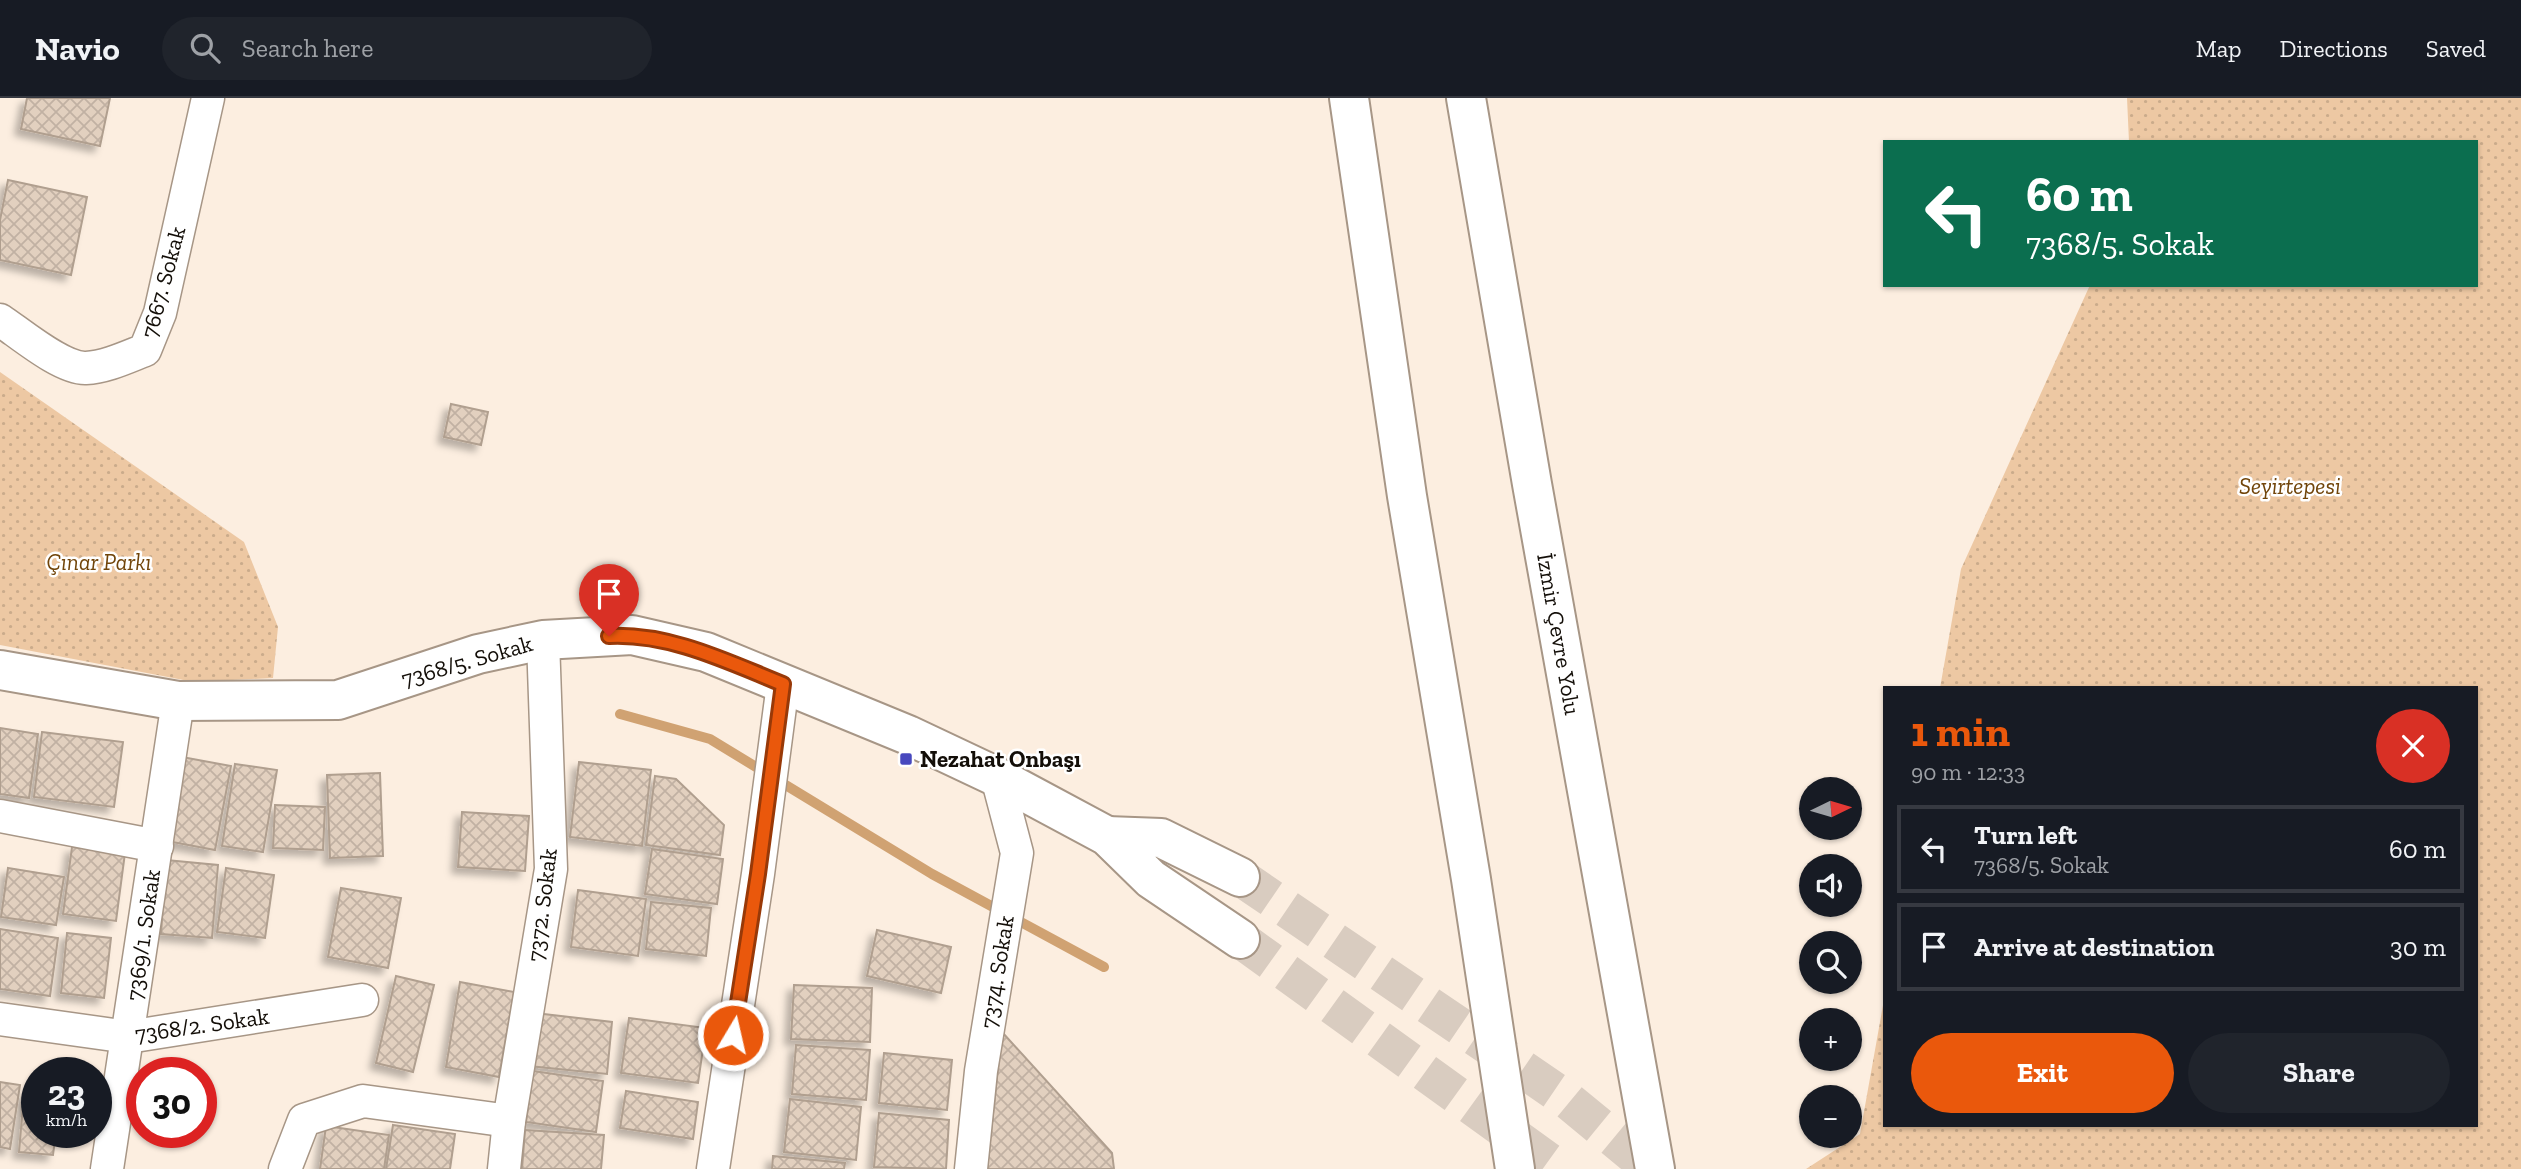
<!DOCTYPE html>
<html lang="en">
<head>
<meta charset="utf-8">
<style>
  body { margin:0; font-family:"Zilla Slab",serif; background:#20242c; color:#f1f3f6; height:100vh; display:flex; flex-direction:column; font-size:26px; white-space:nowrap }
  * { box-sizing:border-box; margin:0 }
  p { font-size:23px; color:#9ea1a6 }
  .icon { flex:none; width:38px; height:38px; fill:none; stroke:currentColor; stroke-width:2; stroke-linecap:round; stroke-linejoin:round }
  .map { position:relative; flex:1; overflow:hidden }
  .panel { position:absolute; left:1883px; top:588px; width:595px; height:441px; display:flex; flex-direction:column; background:#171b24; border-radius:0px; box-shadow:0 2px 5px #0004 }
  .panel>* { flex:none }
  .hud { position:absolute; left:1883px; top:42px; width:595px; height:147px; border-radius:0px; box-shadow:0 2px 5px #0004; background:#0b6e4f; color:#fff; overflow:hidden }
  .needle { width:46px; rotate:85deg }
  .fabs { position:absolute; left:1799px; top:679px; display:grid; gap:14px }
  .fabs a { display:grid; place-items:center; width:63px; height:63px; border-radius:50%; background:#171b24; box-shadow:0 2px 5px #0004; font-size:35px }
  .speed { position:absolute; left:21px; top:959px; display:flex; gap:14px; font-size:35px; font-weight:700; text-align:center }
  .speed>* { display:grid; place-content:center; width:91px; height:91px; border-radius:50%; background:#171b24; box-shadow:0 2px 5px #0004; line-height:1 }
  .speed small { font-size:18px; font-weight:400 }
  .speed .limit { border:10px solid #d22; background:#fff; color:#111 }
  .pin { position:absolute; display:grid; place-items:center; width:60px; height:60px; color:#fff; margin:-72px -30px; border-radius:50% 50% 50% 0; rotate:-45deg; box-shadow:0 0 7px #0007 }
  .pin .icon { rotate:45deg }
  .me { position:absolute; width:77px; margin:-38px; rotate:9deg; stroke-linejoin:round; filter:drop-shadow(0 0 5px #0008) }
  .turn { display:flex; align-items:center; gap:24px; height:147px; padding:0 28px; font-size:32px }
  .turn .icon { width:91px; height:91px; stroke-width:2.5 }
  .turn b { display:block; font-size:49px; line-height:60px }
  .round { display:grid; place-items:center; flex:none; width:74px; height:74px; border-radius:37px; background:#20242c }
  .summary { display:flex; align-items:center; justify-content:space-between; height:119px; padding:0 28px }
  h1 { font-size:42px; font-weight:800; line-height:52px; color:#ea580c }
  .cta { display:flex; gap:14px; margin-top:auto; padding:14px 28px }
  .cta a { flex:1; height:80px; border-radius:42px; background:#ea580c; color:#fff; font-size:28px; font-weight:800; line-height:80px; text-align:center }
  .cta a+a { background:#20242c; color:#f1f3f6 }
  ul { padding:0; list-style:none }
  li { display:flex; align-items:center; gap:21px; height:88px; margin:0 14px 10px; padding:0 14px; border:4px solid #363941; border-radius:0px }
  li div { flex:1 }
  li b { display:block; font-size:26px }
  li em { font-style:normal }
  header { display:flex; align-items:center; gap:42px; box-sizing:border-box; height:98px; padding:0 35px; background:#171b24; border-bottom:2px solid #363941 }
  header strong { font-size:33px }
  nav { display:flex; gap:38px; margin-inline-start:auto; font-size:24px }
  .search { width:490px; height:63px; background:#20242c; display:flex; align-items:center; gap:18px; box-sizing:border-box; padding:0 24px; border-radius:38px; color:#9ea1a6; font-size:26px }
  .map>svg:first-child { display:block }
  .grass { fill:url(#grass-dots) }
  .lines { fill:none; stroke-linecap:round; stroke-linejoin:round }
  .stream { stroke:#d0a272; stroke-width:10 }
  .building { fill:url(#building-cross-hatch); stroke:#b09f8f; stroke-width:2; filter:url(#shadow) }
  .tertiary-tunnel { stroke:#d9ccc0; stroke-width:38; stroke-dasharray:38 19; stroke-linecap:butt }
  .minor-casing { stroke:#a79686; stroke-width:35 }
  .tertiary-casing { stroke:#a79686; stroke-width:42 }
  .motorway-casing { stroke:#a79686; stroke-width:42 }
  .minor { stroke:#fff; stroke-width:32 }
  .tertiary { stroke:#fff; stroke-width:38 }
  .motorway { stroke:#fff; stroke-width:38 }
  .route-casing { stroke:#983908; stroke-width:18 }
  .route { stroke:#ea580c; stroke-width:12 }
  .poi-dot { fill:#4848be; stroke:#fff; stroke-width:2.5 }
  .labels { text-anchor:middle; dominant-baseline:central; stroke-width:5; stroke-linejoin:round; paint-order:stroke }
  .street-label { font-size:23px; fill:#130e08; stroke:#fff }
  .park-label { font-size:23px; font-style:italic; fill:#71450a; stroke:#fff }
  .poi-label { font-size:23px; font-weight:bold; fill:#130e08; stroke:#fff; text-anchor:start }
</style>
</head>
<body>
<header>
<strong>Navio</strong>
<div class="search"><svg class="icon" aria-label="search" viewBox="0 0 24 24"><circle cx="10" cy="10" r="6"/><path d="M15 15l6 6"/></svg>Search here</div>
<nav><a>Map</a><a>Directions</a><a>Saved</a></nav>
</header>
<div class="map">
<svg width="2521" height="1071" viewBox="0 0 2521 1071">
  <defs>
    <pattern id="grass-dots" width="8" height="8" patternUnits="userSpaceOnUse" patternTransform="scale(1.75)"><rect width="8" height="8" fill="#edc8a3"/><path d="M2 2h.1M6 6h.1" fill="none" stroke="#caab8b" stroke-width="1.8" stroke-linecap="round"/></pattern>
    <pattern id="building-cross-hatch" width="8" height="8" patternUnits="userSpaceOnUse" patternTransform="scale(1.75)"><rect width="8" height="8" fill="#e2d0bf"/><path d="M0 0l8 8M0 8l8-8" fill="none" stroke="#c1b1a3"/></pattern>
    <filter id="shadow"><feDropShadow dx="-6" dy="6" stdDeviation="3.5" flood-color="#0004"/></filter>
  </defs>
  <rect width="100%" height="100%" fill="#fceee0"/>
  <g class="grass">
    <polygon points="2127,0 2521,0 2521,1071 1806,1071 1860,1036 1885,896 1885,1027 2476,1027 2476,590 1940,590 1961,471 2090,187 2476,187 2476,44 2129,44"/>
    <polygon points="0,274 244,444 278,529 273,580 194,584 0,547"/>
  </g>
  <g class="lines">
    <polyline class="stream" points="620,616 710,641 932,776 1104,869"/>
  </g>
  <g class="building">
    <polygon points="27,0 110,0 100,48 21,31"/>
    <polygon points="8,82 87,99 71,177 0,162 0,122"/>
    <polygon points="451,306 488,314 481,347 444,339"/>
    <polygon points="0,630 38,636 29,700 0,696"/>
    <polygon points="42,634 123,644 114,709 34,699"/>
    <polygon points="182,659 231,668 215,752 167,743"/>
    <polygon points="579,664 651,672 642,748 570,739"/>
    <polygon points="235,666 277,672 263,754 222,748"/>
    <polygon points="380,675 383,758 330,760 327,677"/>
    <polygon points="655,678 676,681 724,727 720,757 646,747"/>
    <polygon points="275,707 325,709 323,752 273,750"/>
    <polygon points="462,714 529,718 525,773 458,769"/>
    <polygon points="72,749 125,755 116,823 63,816"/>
    <polygon points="652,751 723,761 717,806 645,796"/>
    <polygon points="166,762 218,767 212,840 161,836"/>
    <polygon points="8,770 64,779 56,827 1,819"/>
    <polygon points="226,770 274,777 265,840 217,834"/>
    <polygon points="341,790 401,800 388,870 328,859"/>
    <polygon points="578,792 646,801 638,858 571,849"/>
    <polygon points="651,804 711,810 706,858 646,851"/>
    <polygon points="0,831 58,840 50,898 0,891"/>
    <polygon points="877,832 951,849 941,895 867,878"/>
    <polygon points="67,835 111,840 104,900 61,895"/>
    <polygon points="396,878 434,887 413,974 376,965"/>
    <polygon points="460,884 514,894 499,979 446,969"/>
    <polygon points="794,887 872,890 870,944 791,941"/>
    <polygon points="535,915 612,924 607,976 529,968"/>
    <polygon points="629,920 706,930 698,985 621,975"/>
    <polygon points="1002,934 1112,1055 1114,1071 987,1071"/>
    <polygon points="796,947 870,952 866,1002 792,996"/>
    <polygon points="884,955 952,962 947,1012 879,1005"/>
    <polygon points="533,973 603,983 596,1034 526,1024"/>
    <polygon points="0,984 20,987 10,1051 0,1049"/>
    <polygon points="626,993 698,1004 693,1041 620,1030"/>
    <polygon points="24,995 37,997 37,1034 56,1034 53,1057 19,1054"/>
    <polygon points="790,1001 861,1009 856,1062 784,1054"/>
    <polygon points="879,1015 949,1022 946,1071 874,1069"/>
    <polygon points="393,1027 455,1036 450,1071 386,1071"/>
    <polygon points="326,1028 389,1037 384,1071 320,1071"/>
    <polygon points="525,1032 604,1037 601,1071 522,1071"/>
    <polygon points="773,1058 845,1065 844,1071 772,1071"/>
  </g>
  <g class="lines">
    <g class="tertiary-tunnel">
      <polyline points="1240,779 1565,1000 1651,1071"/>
      <polyline points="1240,841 1559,1071"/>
    </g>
    <defs>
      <g id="minor">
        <path d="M0,222C21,236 62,271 86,270C106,269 127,259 145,252L160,215L208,0"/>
        <polyline points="0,718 157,748"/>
        <polyline points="0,921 128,939 362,902"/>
        <polyline points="107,1071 178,603"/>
        <polyline points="285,1071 304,1022 363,1003 509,1023"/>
        <polyline points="504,1071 509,1023 551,771 543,542"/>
        <polyline points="713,1071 758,776 783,586"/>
        <polyline points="971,1071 981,973 1017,755 997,679"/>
      </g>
      <g id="tertiary">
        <polyline points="0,572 178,603 338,602 478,556 543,542 632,537 706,554 908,637 997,679 1107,738 1151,781 1240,841"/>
        <polyline points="1107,738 1161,740 1240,779"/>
      </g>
      <g id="motorway">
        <polyline points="1349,0 1407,398 1471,781 1515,1071"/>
        <polyline points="1466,0 1532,386 1655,1071"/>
      </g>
    </defs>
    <use href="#minor" class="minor-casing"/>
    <use href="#tertiary" class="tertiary-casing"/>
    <use href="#motorway" class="motorway-casing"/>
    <use href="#minor" class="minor"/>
    <use href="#tertiary" class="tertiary"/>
    <use href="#motorway" class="motorway"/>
  </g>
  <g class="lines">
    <defs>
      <path id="route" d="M609,538C670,535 728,564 783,586L758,776L733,937"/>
    </defs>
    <use href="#route" class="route-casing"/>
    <use href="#route" class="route"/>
  </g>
  <rect class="poi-dot" x="899" y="654" width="14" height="14" rx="3.5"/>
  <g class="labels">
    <g class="street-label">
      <text transform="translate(163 184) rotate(-75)">7667. Sokak</text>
      <text transform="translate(1559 536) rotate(80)">İzmir Çevre Yolu</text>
      <text transform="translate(467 563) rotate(-16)">7368/5. Sokak</text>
      <text transform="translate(542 807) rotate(-83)">7372. Sokak</text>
      <text transform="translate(143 837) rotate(-82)">7369/1. Sokak</text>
      <text transform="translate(997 874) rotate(-81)">7374. Sokak</text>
      <text transform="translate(202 927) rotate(-8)">7368/2. Sokak</text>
    </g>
    <g class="park-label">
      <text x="2290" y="388">Seyirtepesi</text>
      <text x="99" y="464">Çınar Parkı</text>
    </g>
    <g class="poi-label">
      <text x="920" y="661">Nezahat Onbaşı</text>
    </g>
  </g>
</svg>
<div class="fabs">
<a><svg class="needle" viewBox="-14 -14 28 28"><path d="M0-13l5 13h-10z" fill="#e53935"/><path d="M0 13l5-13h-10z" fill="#9ea1a6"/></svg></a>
<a><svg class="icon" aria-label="sound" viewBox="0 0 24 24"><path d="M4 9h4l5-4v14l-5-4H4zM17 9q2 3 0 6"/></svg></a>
<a><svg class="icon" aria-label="search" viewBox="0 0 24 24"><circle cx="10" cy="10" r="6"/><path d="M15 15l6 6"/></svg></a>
<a>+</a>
<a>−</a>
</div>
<div class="speed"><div>23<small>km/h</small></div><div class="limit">30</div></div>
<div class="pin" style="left:609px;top:538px;background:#d93025"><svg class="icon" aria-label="arrive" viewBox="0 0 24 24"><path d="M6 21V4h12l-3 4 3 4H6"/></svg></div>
<svg class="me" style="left:733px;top:937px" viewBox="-20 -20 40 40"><circle r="17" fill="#ea580c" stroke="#fff" stroke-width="3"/><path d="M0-11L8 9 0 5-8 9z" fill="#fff"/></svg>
<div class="hud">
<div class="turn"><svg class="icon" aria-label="left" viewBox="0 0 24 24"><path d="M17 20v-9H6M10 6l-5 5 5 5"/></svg><div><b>60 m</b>7368/5. Sokak</div></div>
</div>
<section class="panel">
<div class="summary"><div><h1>1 min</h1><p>90 m · 12:33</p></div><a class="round" style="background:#d93025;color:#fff"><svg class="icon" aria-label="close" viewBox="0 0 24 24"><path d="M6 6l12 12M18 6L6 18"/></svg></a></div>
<ul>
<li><svg class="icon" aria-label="left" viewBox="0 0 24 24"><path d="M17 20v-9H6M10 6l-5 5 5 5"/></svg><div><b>Turn left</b><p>7368/5. Sokak</p></div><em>60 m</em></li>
<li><svg class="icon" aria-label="arrive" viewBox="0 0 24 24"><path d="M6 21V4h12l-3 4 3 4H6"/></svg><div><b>Arrive at destination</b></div><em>30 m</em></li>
</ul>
<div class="cta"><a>Exit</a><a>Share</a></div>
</section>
</div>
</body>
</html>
